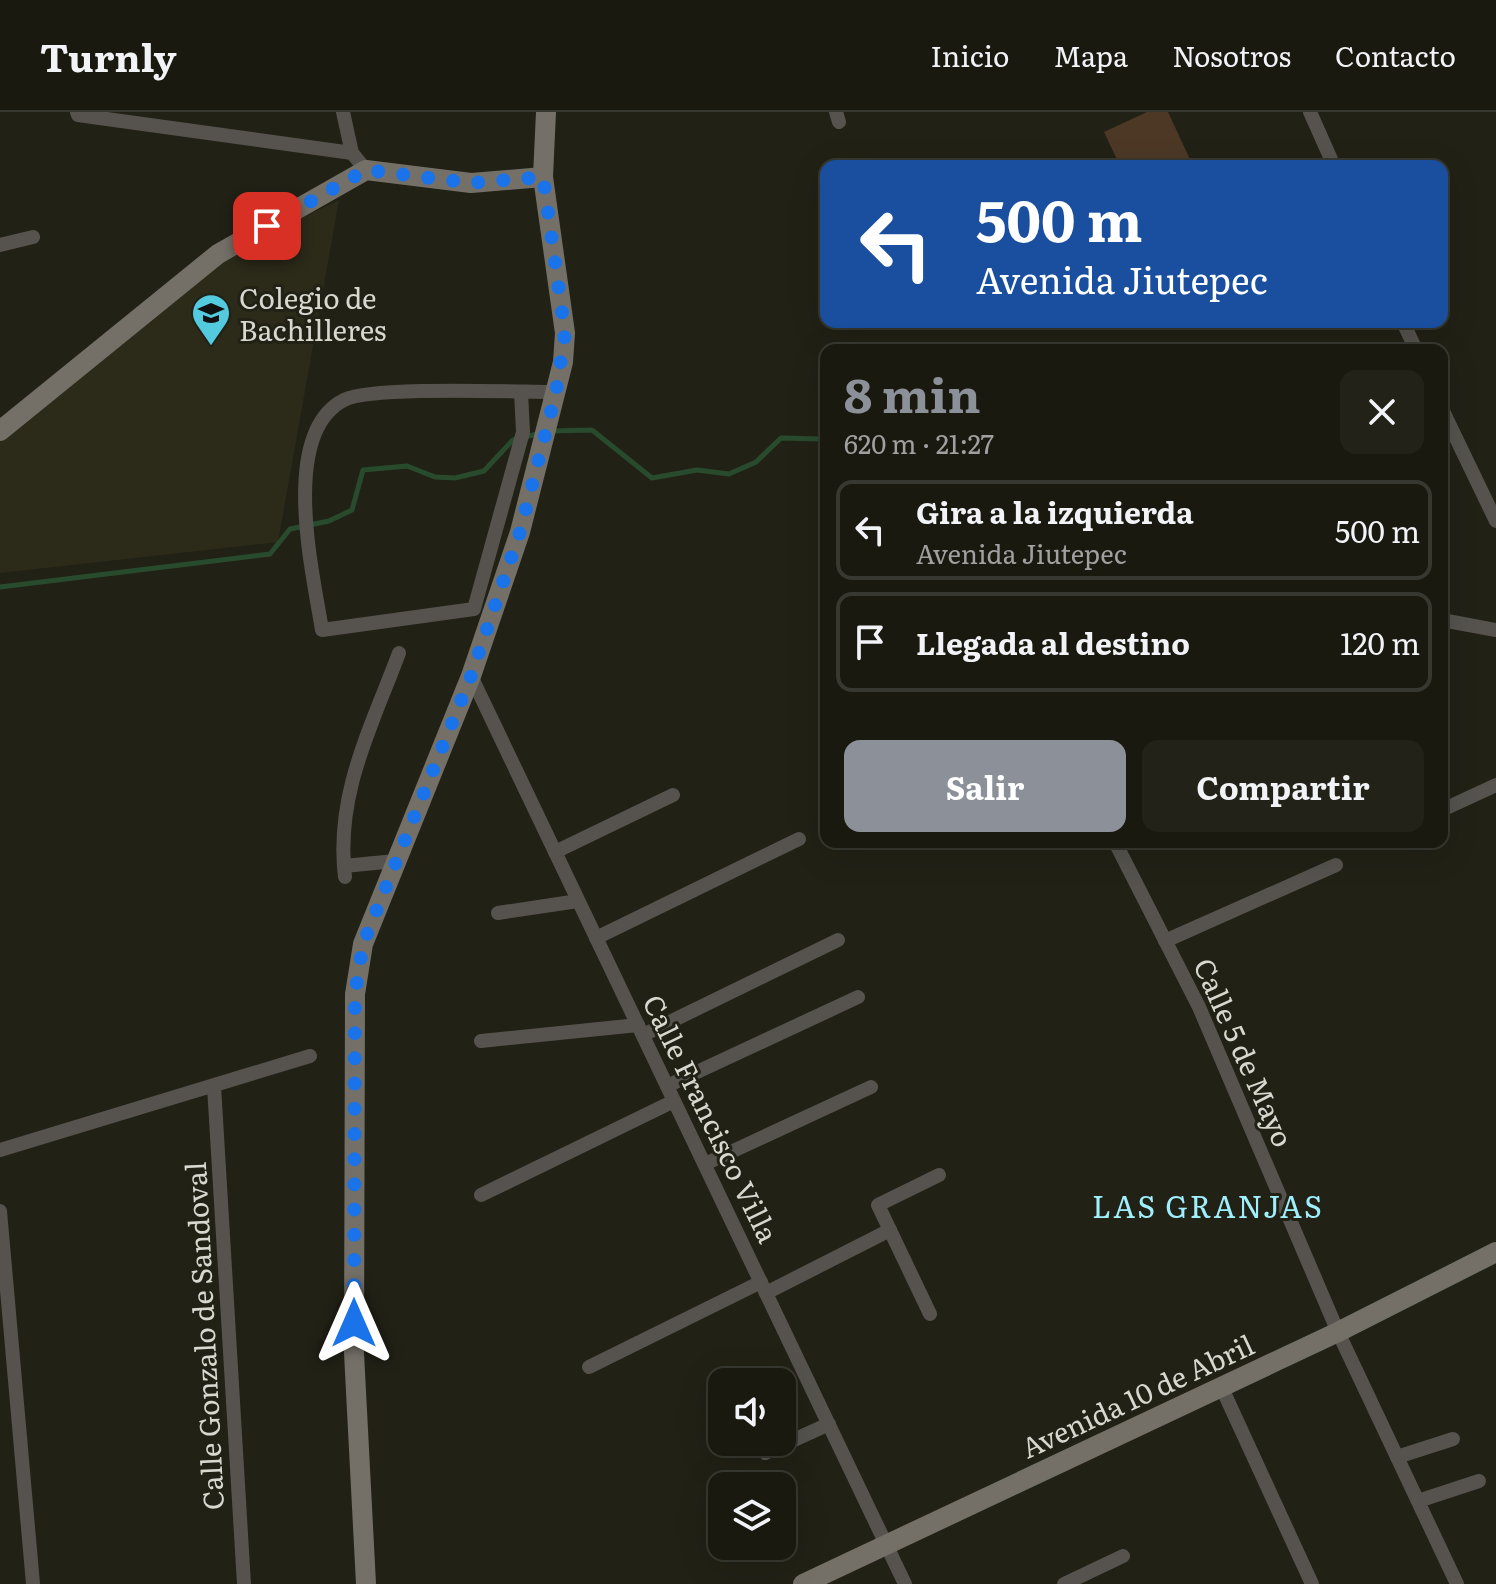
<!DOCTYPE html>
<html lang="es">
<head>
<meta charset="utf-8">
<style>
  body { margin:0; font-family:Literata,serif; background:#222219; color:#f1f3f6; height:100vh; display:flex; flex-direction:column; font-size:30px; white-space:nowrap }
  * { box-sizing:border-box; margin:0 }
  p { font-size:26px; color:#9fa09f }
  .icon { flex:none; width:44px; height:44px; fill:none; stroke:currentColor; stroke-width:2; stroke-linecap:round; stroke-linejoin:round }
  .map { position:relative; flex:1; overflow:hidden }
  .sheet { position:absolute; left:820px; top:232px; width:628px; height:504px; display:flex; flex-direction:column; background:#191910; border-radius:16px; box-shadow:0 8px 32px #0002,0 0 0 2px #373830 }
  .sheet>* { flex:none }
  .banner { position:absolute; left:820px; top:48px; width:628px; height:168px; border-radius:16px; box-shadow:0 8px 32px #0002,0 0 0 2px #373830; background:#1a4fa0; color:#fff; overflow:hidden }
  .controls { position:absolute; left:708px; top:1256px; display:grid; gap:16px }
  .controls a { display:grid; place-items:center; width:88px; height:88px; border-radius:16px; background:#191910; box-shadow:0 8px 32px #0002,0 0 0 2px #373830; font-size:40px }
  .pin { position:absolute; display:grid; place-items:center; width:68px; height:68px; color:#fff; margin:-34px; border-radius:16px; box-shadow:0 4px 12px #0006 }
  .me { position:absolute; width:88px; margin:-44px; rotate:0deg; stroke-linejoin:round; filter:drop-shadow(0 0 6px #0008) }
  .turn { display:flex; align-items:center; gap:28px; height:168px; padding:0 24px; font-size:36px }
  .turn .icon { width:104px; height:104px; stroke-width:2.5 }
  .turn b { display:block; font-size:56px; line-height:68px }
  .round { display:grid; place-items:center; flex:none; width:84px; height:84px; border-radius:16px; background:#222219 }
  .overview { display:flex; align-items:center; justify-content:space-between; height:136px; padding:0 24px }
  h1 { font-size:48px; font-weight:700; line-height:60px; color:#8c9099 }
  .action { display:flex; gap:16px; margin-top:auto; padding:16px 24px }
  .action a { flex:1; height:92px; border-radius:16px; background:#8c9099; color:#fff; font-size:32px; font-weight:700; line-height:92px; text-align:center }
  .action a+a { background:#222219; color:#f1f3f6 }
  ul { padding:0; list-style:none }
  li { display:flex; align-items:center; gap:24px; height:100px; margin:0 16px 12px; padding:0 8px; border:4px solid #373830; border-radius:16px }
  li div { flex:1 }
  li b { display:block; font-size:30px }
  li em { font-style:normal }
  header { display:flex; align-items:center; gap:48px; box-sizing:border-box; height:112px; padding:0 40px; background:#191910; border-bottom:2px solid #373830 }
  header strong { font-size:38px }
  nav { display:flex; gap:44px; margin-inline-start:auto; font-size:28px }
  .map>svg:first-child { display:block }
  .built { fill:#2c2b1a }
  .green { fill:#4c3825 }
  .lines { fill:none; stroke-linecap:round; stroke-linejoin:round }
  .stream { stroke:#284b2d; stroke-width:5 }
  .street { stroke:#56534e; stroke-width:14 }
  .secondary { stroke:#747068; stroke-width:20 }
  .route { stroke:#1a73e8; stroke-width:14; stroke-dasharray:0 25.2 }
  .labels { text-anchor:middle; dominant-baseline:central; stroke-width:6; stroke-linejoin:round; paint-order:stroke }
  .poi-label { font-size:28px; fill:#d8d7d0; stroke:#212116; text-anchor:start }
  .street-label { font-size:28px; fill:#d8d7d0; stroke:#212116 }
  .neighbourhood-label { font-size:30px; letter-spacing:2px; fill:#9feffd; stroke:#212116 }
</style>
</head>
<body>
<header>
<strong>Turnly</strong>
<nav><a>Inicio</a><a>Mapa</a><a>Nosotros</a><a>Contacto</a></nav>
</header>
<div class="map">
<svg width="1496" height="1472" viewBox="0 0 1496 1472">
  <rect width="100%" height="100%" fill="#212116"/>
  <polygon class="built" points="339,88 278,430 0,461 0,324 218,146"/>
  <polygon class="green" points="1147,0 1168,0 1193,54 1120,54 1104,20"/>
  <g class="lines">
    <g class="stream">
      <polyline points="551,319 592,318 652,366 697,358 729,362 756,350 781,326 820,327"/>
      <polyline points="0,475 270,442 290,417 329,409 352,398 363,358 407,354 435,365 455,366 484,359 513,328 541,321"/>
    </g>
    <g class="street">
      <polyline points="77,0 78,3 352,41 366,58"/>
      <polyline points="343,0 352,41"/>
      <polyline points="836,0 839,10"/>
      <polyline points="1310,0 1334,54"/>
      <polyline points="0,133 33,125"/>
      <polyline points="1403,210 1416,238"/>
      <path d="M521,280L523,320L474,497L322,518C313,461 279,321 344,288C372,274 515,280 556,280"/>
      <polyline points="1442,297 1496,409"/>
      <polyline points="1442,508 1496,518"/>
      <polyline points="471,564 905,1472"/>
      <polyline points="1442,698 1496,673"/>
      <polyline points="1115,730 1199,895 1338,1220 1457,1472"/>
      <polyline points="555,740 673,683"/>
      <polyline points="344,754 395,749"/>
      <path d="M345,765C335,683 371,616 399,541"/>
      <polyline points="498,801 578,789"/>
      <polyline points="596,826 799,727"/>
      <polyline points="1165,829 1336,753"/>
      <polyline points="643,923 838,828"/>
      <polyline points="481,929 638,913"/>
      <polyline points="214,974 244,1472"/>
      <polyline points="667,974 858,885"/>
      <polyline points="0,1038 310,944"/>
      <polyline points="705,1052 871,975"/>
      <polyline points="481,1083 674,989"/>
      <polyline points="0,1099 33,1472"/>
      <polyline points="766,1181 890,1118"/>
      <polyline points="930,1202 878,1093 939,1063"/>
      <polyline points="589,1255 761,1170"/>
      <polyline points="1221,1274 1312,1472"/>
      <polyline points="759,1330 765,1341 829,1312"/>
      <polyline points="1397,1345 1453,1327"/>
      <polyline points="1418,1389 1479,1369"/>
      <polyline points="1064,1472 1123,1444"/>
    </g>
    <g class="secondary">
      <polyline points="0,319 218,142 366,58 471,71 543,65"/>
      <polyline points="366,1472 354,1241 355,882 363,832 471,564 520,420 563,250 565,221 543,65 546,0"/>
      <polyline points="803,1472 1338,1220 1496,1140"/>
    </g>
  </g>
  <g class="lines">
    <polyline class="route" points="267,114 366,58 471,71 543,65 565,221 556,280 520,420 471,564 363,832 355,882 354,1211"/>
  </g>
  <defs>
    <symbol id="school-pin" viewBox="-11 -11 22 30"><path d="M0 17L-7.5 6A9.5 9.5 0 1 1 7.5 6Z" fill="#54cade" stroke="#212116"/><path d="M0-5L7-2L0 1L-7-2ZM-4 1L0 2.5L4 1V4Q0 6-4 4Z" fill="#111"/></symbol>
  </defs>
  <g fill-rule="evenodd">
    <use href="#school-pin" x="189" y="179" width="44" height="60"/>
  </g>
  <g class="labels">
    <g class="poi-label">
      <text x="239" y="185">Colegio de<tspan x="239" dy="32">Bachilleres</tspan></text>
    </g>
    <g class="street-label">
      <text transform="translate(1245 940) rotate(66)">Calle 5 de Mayo</text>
      <text transform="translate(712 1006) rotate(64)">Calle Francisco Villa</text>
      <text transform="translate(203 1224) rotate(-93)">Calle Gonzalo de Sandoval</text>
      <text transform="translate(1137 1283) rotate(-25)">Avenida 10 de Abril</text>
    </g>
    <g class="neighbourhood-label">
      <text x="1208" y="1093">LAS GRANJAS</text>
    </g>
  </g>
</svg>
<div class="controls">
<a><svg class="icon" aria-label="sound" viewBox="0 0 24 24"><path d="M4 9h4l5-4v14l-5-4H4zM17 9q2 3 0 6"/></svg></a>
<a><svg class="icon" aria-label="layers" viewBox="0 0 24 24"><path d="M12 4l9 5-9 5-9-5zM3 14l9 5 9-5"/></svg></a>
</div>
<div class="pin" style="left:267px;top:114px;background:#d93025"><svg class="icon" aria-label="arrive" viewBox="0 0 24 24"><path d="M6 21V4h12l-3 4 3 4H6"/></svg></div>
<svg class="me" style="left:354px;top:1211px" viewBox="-20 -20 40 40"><path d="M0-17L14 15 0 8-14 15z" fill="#1a73e8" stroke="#fff" stroke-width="4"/></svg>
<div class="banner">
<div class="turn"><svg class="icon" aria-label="left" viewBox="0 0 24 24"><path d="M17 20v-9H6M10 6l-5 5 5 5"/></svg><div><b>500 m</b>Avenida Jiutepec</div></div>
</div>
<section class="sheet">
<div class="overview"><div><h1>8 min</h1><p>620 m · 21:27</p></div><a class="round"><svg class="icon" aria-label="close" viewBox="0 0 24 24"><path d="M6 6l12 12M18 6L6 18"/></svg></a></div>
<ul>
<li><svg class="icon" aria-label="left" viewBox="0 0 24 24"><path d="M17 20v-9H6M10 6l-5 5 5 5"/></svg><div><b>Gira a la izquierda</b><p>Avenida Jiutepec</p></div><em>500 m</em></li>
<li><svg class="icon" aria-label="arrive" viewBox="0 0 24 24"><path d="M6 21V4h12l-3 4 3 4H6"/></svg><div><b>Llegada al destino</b></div><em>120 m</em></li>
</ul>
<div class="action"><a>Salir</a><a>Compartir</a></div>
</section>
</div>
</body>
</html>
